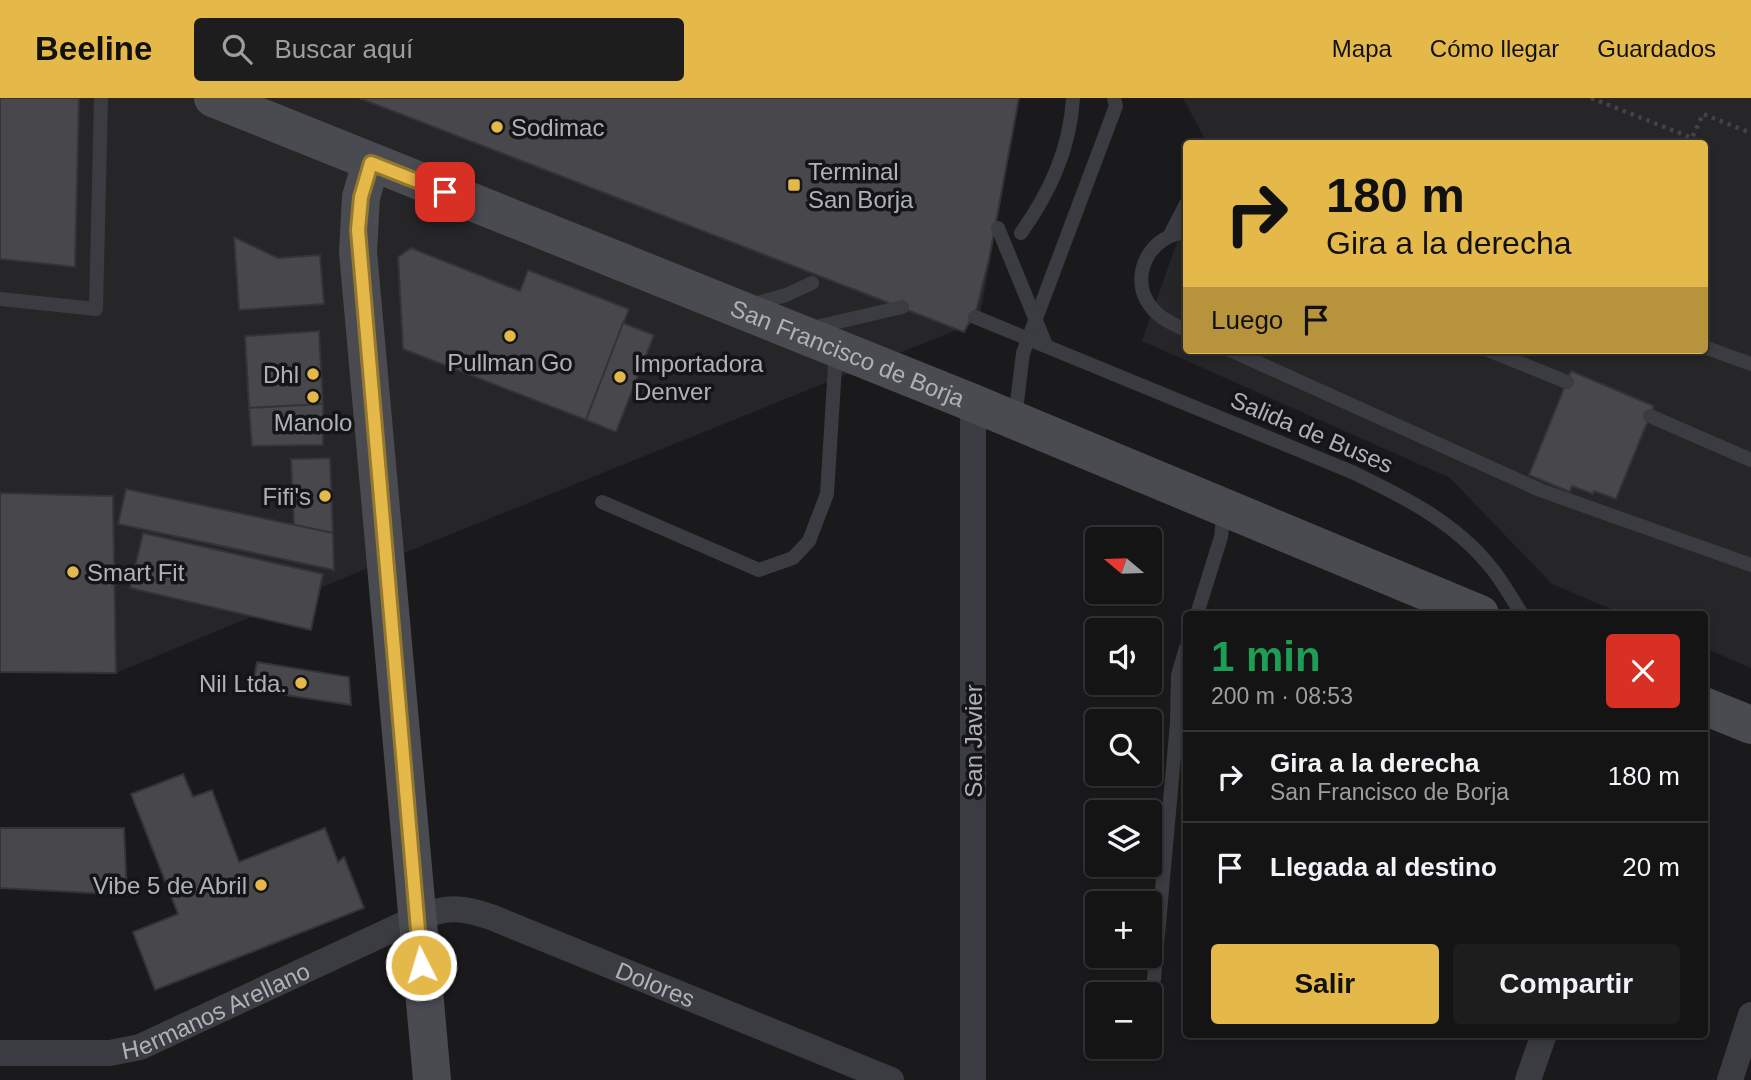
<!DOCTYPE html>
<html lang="es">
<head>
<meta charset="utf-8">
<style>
  body { margin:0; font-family:Arial,sans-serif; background:#1d1d1e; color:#f1f3f6; height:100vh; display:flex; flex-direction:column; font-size:26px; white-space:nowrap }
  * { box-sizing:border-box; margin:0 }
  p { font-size:23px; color:#9d9ea0 }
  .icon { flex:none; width:38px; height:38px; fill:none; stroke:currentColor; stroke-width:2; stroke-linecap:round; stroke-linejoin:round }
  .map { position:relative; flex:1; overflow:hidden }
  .details { position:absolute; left:1183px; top:513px; width:525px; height:427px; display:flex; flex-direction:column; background:#141415; border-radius:7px; box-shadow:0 4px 10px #0003,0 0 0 2px #333334 }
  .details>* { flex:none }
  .hud { position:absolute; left:1183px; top:42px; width:525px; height:214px; border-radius:7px; box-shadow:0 4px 10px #0003,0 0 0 2px #333334; background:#e5b84a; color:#111; overflow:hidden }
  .needle { width:46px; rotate:289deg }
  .fabs { position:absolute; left:1085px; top:429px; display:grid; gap:14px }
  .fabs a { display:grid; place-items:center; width:77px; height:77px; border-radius:7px; background:#141415; box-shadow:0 4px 10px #0003,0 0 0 2px #333334; font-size:35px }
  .pin { position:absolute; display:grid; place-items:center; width:60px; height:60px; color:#fff; margin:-30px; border-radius:14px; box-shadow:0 4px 10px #0006 }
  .me { position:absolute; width:77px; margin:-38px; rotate:355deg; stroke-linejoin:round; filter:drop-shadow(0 0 5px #0008) }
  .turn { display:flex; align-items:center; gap:24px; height:147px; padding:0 28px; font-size:32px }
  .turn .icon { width:91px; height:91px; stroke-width:2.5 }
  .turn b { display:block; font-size:49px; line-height:60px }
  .then { display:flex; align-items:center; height:66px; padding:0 28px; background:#0003; gap:14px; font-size:26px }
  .round { display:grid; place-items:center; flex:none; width:74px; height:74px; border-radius:7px; background:#1d1d1e }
  .summary { display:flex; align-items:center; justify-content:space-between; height:119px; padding:0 28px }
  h1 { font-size:42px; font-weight:700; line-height:52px; color:#1e9e55 }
  .cta { display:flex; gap:14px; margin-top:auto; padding:14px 28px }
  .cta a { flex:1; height:80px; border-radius:7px; background:#e5b84a; color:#111; font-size:28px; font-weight:700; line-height:80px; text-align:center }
  .cta a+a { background:#1d1d1e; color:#f1f3f6 }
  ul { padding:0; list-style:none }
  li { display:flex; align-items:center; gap:21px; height:91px; padding:0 28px; border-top:2px solid #333334 }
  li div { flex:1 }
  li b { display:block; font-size:26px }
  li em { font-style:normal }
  header { display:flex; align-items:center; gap:42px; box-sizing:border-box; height:98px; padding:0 35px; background:#e5b84a; color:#111 }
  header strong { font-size:33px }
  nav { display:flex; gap:38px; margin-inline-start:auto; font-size:24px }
  .search { width:490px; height:63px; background:#1d1d1e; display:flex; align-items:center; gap:18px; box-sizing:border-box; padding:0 24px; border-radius:7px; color:#9d9ea0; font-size:26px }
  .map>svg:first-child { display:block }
  .built { fill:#262629 }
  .building { fill:#47474c; stroke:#343438; stroke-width:2 }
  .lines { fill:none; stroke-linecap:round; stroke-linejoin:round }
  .path { stroke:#414348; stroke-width:4.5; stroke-dasharray:3.5 5; stroke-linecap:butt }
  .lane { stroke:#3b3c41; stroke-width:14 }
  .street { stroke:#3b3c41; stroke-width:26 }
  .secondary { stroke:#494b51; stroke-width:38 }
  .lane-bridge { stroke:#3b3c41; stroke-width:14 }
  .route-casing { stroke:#957830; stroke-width:18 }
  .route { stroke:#e5b84a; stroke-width:12 }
  .poi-dot { fill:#e5b84a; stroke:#151517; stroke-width:2.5 }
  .labels { text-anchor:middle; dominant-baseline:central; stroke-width:7; stroke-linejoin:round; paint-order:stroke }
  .poi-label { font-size:24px; fill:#aeb1ba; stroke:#151517; text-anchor:start }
  .street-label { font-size:24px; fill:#aeb1ba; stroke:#151517 }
</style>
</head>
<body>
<header>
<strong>Beeline</strong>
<div class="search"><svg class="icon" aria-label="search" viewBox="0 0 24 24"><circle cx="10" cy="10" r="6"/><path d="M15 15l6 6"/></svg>Buscar aquí</div>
<nav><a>Mapa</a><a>Cómo llegar</a><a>Guardados</a></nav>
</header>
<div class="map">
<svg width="1751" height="982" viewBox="0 0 1751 982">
  <rect width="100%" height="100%" fill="#1a1a1c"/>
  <g class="built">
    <polygon points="0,0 1020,0 979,223 392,460 116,575 0,574"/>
    <polygon points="1183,0 1751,0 1751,570 1705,550 1704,516 1623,516 1552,486 1450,380 1142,243 1186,119 1186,252 1704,252 1704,46 1207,45"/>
  </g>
  <g class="building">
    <polygon points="0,0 79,0 75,169 0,161"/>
    <polygon points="359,0 1019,0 989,161 977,210 964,234"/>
    <polygon points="234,139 278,160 320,157 324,206 239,212"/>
    <polygon points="411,150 520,193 528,172 629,211 586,322 403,251 398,159"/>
    <polygon points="623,225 654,237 616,334 586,322"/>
    <polygon points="319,233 323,306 249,310 245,238"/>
    <polygon points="1571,273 1654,308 1616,401 1594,393 1593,396 1572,388 1570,394 1529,377"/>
    <polygon points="323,306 323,347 252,348 249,310"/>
    <polygon points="330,360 333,435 294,427 291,361"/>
    <polygon points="126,391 333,435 334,472 118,426"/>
    <polygon points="0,395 113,398 116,575 0,574"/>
    <polygon points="143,435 323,476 311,532 130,490"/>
    <polygon points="257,564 349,579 351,607 252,592"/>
    <polygon points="183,676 193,699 212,692 239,764 325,730 338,764 344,759 364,810 155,892 133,834 178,816 131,696"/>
    <polygon points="0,730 124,730 127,797 0,790"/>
  </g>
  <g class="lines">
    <polyline class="path" points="1591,0 1692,40 1703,16 1751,35"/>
    <g class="lane">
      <path d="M1021,135C1050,94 1070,51 1073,0"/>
      <path d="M1186,135C1153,135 1130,174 1147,203C1156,219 1171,225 1186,232"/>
      <polyline points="1170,137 1186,106"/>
      <polyline points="0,201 96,211 101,0"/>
      <polyline points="751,207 786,197 812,185"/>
      <polyline points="812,230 902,209"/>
      <polyline points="1704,249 1751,266"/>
      <polyline points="1230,252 1540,392 1751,467"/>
      <polyline points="1488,252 1567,284"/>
      <polyline points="1650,318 1751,362"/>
      <polyline points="1015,321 1023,255 1116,8 1114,0"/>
      <path d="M1352,374C1402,398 1453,423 1489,467C1502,482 1511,500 1522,516"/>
      <polyline points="602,404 759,472 793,460 809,443 827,396 836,252"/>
      <polyline points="1197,516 1221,439 1224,411"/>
      <polyline points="1154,881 1177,625 1178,577 1186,550"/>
    </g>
    <g class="street">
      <polyline points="973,305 973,982"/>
      <path id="s1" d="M0,955H110L140,949L417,820C447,808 461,809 491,819L891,982"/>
      <polyline points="1528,982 1544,936"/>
      <polyline points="1730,982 1751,917"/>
    </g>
    <g class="secondary">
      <path id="s2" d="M213,0L973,305L1480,516"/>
      <polyline points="371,65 361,99 358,154 432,982"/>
      <polyline points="1704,608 1751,627"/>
    </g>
    <g class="lane-bridge">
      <polyline points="998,130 1046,247"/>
      <polyline points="975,219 1352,374"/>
    </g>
  </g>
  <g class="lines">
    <defs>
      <polyline id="route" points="421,867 358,132 361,99 371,65 445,94"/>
    </defs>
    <use href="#route" class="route-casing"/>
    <use href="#route" class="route"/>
  </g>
  <g class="poi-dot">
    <circle cx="497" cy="29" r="7"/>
    <rect x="787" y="80" width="14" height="14" rx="3.5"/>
    <circle cx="510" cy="238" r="7"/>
    <circle cx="313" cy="276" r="7"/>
    <circle cx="620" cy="279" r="7"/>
    <circle cx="313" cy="299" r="7"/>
    <circle cx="325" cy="398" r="7"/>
    <circle cx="73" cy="474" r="7"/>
    <circle cx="301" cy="585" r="7"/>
    <circle cx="261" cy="787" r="7"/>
  </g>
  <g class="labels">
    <g class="poi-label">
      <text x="511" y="29">Sodimac</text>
      <text x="808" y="73">Terminal<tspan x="808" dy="28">San Borja</tspan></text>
      <text x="510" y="264" text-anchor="middle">Pullman Go</text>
      <text x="634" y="265">Importadora<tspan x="634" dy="28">Denver</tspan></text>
      <text x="299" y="276" text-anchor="end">Dhl</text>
      <text x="313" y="324" text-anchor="middle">Manolo</text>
      <text x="311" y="398" text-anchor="end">Fifi's</text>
      <text x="87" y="474">Smart Fit</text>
      <text x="287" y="585" text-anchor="end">Nil Ltda.</text>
      <text x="247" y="787" text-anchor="end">Vibe 5 de Abril</text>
    </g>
    <g class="street-label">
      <text stroke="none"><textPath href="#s2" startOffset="684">San Francisco de Borja</textPath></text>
      <text transform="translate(1312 334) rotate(23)">Salida de Buses</text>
      <text transform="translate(973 643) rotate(-90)">San Javier</text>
      <text stroke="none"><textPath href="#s1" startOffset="700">Dolores</textPath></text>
      <text stroke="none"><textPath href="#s1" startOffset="224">Hermanos Arellano</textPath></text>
    </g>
  </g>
</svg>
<div class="fabs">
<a><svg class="needle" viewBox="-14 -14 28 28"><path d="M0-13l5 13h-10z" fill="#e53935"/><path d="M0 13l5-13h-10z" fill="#9d9ea0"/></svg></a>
<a><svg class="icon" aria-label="sound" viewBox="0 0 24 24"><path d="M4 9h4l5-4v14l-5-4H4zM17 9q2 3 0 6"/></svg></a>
<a><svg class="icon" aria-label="search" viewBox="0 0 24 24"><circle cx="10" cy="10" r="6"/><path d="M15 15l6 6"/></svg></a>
<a><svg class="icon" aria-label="layers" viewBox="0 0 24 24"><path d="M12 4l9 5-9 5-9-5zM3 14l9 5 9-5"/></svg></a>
<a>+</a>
<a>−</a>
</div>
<div class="pin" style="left:445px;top:94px;background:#d93025"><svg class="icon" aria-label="arrive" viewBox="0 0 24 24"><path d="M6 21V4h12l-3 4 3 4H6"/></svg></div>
<svg class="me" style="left:421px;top:867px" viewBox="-20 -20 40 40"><circle r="17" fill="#e5b84a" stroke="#fff" stroke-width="3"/><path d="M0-11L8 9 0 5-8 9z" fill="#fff"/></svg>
<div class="hud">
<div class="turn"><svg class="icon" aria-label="right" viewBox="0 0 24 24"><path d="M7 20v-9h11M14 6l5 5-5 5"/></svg><div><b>180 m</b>Gira a la derecha</div></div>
<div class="then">Luego<svg class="icon" aria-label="arrive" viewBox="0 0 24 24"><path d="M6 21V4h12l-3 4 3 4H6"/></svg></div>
</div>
<section class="details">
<div class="summary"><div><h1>1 min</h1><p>200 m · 08:53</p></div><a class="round" style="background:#d93025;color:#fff"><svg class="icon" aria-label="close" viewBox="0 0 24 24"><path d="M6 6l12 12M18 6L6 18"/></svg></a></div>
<ul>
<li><svg class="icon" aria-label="right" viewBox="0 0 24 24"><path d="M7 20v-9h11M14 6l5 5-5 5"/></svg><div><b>Gira a la derecha</b><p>San Francisco de Borja</p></div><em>180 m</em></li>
<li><svg class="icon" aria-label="arrive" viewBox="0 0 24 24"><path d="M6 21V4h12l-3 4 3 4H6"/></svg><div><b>Llegada al destino</b></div><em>20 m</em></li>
</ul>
<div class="cta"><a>Salir</a><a>Compartir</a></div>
</section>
</div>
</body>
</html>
